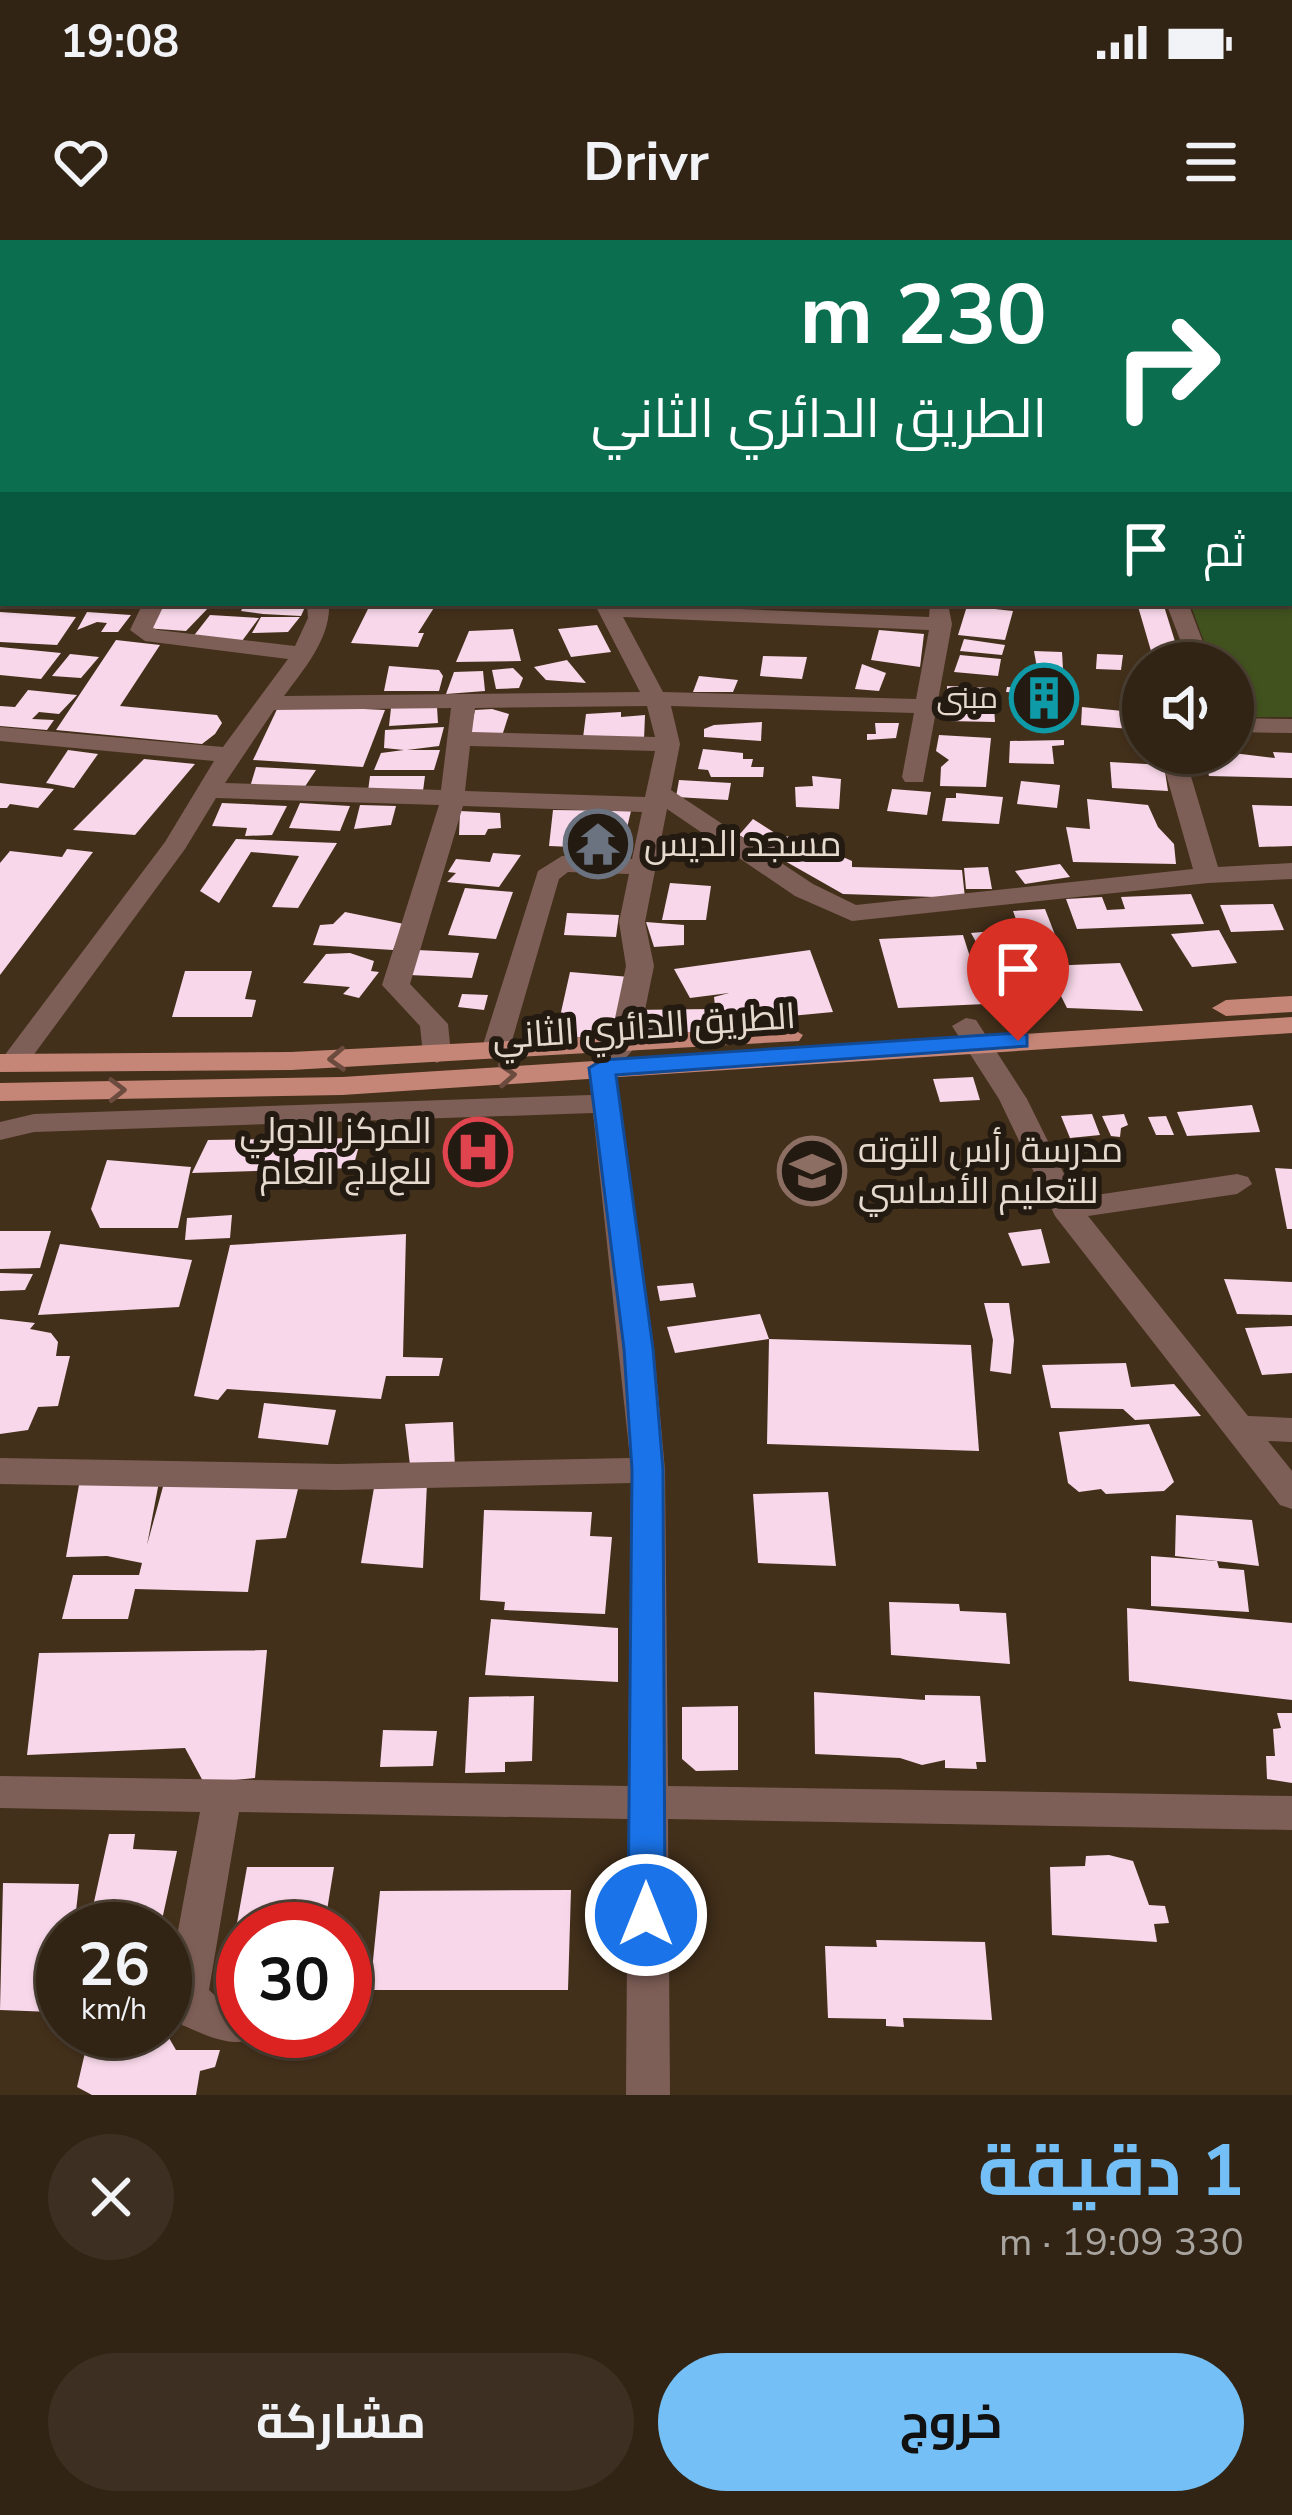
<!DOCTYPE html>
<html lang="ar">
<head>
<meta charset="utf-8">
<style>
  body { margin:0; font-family:"Nunito Sans",Cairo,sans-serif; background:#3d3022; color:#f1f3f6; direction:rtl; height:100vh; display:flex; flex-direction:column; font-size:45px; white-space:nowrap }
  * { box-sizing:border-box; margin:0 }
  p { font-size:39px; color:#a8a4a0 }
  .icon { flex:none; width:66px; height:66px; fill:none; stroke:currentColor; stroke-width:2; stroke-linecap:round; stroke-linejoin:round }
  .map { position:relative; height:1855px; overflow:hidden; direction:ltr }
  .details { display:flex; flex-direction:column; background:#322414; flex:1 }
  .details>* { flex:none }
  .guide { position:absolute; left:0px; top:0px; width:1293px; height:366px; box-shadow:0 3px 9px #0004,0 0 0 3px #4d4134; direction:rtl; background:#0b6e4f; color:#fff; overflow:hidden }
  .tools { position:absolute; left:1122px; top:402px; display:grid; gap:24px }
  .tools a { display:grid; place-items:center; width:132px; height:132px; border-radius:50%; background:#322414; box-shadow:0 3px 9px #0004,0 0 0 3px #4d4134; font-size:60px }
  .speed { position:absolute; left:36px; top:1662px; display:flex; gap:24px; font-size:60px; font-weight:700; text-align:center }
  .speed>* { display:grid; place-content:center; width:156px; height:156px; border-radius:50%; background:#322414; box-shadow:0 3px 9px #0004,0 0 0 3px #4d4134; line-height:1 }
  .speed small { font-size:30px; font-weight:400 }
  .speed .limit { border:18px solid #d22; background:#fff; color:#111 }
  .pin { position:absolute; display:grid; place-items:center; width:102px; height:102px; color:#fff; margin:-123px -51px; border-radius:50% 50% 50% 0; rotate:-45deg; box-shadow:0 0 12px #0007 }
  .pin .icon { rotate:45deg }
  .me { position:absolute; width:132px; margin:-66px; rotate:0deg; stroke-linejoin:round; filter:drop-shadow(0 0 9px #0008) }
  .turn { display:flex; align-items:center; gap:42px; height:252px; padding:0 48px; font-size:54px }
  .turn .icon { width:156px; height:156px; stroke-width:2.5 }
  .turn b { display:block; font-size:84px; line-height:102px }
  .then { display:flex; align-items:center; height:114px; padding:0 48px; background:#0003; gap:24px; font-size:45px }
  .round { display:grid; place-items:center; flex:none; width:126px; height:126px; border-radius:63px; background:#3d3022 }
  .head { display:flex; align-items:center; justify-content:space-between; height:204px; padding:0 48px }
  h1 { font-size:72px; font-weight:700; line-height:90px; color:#74c0f6 }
  .action { display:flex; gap:24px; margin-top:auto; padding:24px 48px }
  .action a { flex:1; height:138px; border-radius:72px; background:#74c0f6; color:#111; font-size:48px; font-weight:700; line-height:138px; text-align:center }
  .action a+a { background:#3d3022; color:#f1f3f6 }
  .status { display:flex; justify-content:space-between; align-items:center; height:84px; padding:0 60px; background:#322414; direction:ltr }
  .status svg { height:33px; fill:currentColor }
  header { display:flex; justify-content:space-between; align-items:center; height:156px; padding:0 48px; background:#322414; font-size:54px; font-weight:700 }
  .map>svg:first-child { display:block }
  .green { fill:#41521e }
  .building { fill:#f7d7e9 }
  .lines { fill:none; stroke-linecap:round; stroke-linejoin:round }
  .minor { fill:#7e5f57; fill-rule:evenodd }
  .major { fill:#c68677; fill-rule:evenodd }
  .oneway { stroke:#6c4b3f }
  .route { fill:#1a73e8; stroke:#114b97; stroke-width:3 }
  .labels { text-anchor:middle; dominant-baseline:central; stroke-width:12; stroke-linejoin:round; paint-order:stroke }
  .far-poi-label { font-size:30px; fill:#e5dacd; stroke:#231a11; text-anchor:end }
  .poi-label { font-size:36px; fill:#e5dacd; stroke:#231a11; text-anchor:start }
  .street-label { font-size:36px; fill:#e5dacd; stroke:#231a11 }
</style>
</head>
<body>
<div class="status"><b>19:08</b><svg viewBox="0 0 49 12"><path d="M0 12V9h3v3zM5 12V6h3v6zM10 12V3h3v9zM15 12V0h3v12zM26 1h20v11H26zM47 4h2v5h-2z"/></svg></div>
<header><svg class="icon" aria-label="menu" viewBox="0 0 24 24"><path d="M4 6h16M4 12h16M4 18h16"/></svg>Drivr<svg class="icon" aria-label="heart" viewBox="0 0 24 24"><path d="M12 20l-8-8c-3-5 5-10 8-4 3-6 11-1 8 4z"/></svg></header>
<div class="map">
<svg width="1292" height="1855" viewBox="0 0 1292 1855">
  <rect width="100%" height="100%" fill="#43301b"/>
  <polygon class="green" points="1292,356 1292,477 1233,477 1233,423 1212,423 1190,363 1290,363"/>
  <g class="building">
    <polygon points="162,363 213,363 186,391 144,388"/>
    <polygon points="371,363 397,364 437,363 418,393 424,393 418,407 351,403"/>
    <polygon points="1137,363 1163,363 1178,411 1151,411"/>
    <polygon points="245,364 305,367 301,376 263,374 241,371"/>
    <polygon points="967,366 1013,371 1005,400 958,395"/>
    <polygon points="0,372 76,377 57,405 0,402"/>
    <polygon points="87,372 131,375 118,392 101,392 107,383 97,382 77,390"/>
    <polygon points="210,375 259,378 242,401 192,398"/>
    <polygon points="261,377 300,377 288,392 252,393"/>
    <polygon points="597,385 611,412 571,417 558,389"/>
    <polygon points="513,389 521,421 456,422 469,391"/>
    <polygon points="879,390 924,394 920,427 871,420"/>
    <polygon points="964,399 1005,405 1002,415 960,411"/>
    <polygon points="116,400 160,405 120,466 217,475 222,483 215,494 202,504 56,490"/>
    <polygon points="0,407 61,413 41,439 0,435"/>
    <polygon points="1034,411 1062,412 1063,429 1037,428"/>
    <polygon points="70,414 99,417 81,438 52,436"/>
    <polygon points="1097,414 1123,415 1121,430 1096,429"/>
    <polygon points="960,415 1001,419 998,436 954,432"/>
    <polygon points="763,416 807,417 802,439 760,436"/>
    <polygon points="567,420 586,443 546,440 534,427"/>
    <polygon points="862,424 886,433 879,451 855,449"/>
    <polygon points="389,426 439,430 443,436 439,451 384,451"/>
    <polygon points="513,428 523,438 519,448 496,449 492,430"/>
    <polygon points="483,431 485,451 446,454 454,432"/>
    <polygon points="699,436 738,440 733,452 693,452"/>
    <polygon points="947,446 993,448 995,482 948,481"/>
    <polygon points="1007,447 1065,451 1065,466 1023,463 1024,453 1006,452"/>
    <polygon points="28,450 77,455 59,474 39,472 32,479 54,480 47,490 0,486 0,466 15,467"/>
    <polygon points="279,465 385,470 363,527 253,520"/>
    <polygon points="437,467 438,483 389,486 391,468"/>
    <polygon points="1082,467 1143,473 1143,490 1081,485"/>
    <polygon points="492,469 509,474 502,496 470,494 475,470"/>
    <polygon points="621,472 621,477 645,475 644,500 583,498 586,474"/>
    <polygon points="762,482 761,501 704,497 704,489 714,485"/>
    <polygon points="875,483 899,483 896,498 867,500 867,494 876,494"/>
    <polygon points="444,487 439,506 407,510 440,510 434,530 374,530 381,513 404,510 384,508 385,490"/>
    <polygon points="939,495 991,498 986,547 940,546 941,527 949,520 936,511"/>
    <polygon points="1064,500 1064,505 1052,506 1054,524 1009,523 1010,501"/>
    <polygon points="703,509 743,513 743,519 753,519 751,527 764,527 763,537 711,537 708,530 698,529"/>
    <polygon points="68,510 98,514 74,548 46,543"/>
    <polygon points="1273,512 1292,513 1292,538 1209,536 1204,517 1233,513 1275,518"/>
    <polygon points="144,519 195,524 135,595 73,590"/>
    <polygon points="1110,522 1164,525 1168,551 1112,548"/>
    <polygon points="256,527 316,530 304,548 250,547"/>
    <polygon points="370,536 425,536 423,551 368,551"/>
    <polygon points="812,536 841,539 839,569 796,567 795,547 813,546"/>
    <polygon points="679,540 731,543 728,560 676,557"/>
    <polygon points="1021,541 1060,545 1057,568 1017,564"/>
    <polygon points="0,543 8,544 54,549 38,568 10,564 7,568 0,568"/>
    <polygon points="892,549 931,552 927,575 887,571"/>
    <polygon points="956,553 1003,557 999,584 942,581 946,558 956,558"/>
    <polygon points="1087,559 1148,565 1158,587 1174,604 1176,624 1073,622 1066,587 1090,589"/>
    <polygon points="222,563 287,566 272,595 245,596 247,588 212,586"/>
    <polygon points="300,563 350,566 340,591 289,588"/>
    <polygon points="360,565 396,566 391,585 354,589"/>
    <polygon points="1252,565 1292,566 1292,606 1259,607"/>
    <polygon points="553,570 631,571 622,609 549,606"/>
    <polygon points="460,571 500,573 501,588 488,589 485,595 459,595"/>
    <polygon points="753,579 778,595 802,599 852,621 852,627 962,630 965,658 843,654 739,595"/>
    <polygon points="236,599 337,603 298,668 272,667 299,616 251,612 219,663 200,651"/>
    <polygon points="67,609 93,612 0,735 0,623 10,611 62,617"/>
    <polygon points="493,613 521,615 499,647 447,642 456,633 448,632 456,619 490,622"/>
    <polygon points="1060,624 1070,637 1025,644 1015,631"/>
    <polygon points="988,627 992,649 966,649 964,628"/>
    <polygon points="670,643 711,646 706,680 662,680"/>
    <polygon points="465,648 513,652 496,699 448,695"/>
    <polygon points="1191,654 1204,684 1077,689 1066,659 1102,657 1107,670 1125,669 1121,657"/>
    <polygon points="1273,664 1284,690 1231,692 1220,665"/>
    <polygon points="1045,669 1057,700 1024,701 1013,671"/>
    <polygon points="345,672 404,684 393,710 313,705 320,685 333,684"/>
    <polygon points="567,673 619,675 616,697 564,695"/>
    <polygon points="646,682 684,685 684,705 654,707"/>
    <polygon points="1017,689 1023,708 1013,709 1021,735 1027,735 1029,757 989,759 986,740 997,739 971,693"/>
    <polygon points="1219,690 1237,723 1192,727 1171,694"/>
    <polygon points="963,695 985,764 898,768 879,699"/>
    <polygon points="417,710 479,713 472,738 410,735"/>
    <polygon points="810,710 833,772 717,783 714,757 729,753 690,758 674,729"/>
    <polygon points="350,713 374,721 371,731 379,732 359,758 343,754 350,747 303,743 326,714"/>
    <polygon points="1120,723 1143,771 1067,768 1046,726"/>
    <polygon points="185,731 252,731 245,759 256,760 252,777 172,777"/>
    <polygon points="570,732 630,737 614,795 555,799"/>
    <polygon points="462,754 488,755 484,770 458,767"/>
    <polygon points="710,769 711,792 633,793 632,770"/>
    <polygon points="973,837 980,860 940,862 933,839"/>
    <polygon points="1252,865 1260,892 1187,896 1177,872"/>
    <polygon points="1092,874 1100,895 1070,898 1061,876"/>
    <polygon points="1124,874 1128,885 1121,888 1120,897 1111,896 1102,876"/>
    <polygon points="1166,876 1174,895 1156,895 1148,877"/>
    <polygon points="361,898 353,928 192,933 208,900"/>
    <polygon points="107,920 191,927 178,988 100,988 91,969"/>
    <polygon points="1275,928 1292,929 1292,989 1287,989"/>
    <polygon points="232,975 230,998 185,1000 187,978"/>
    <polygon points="1041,989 1050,1023 1022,1026 1008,993"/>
    <polygon points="0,991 51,991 40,1028 0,1029"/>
    <polygon points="406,994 403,1117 443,1118 439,1136 386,1136 381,1159 227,1149 218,1160 194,1156 230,1005"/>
    <polygon points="60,1004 192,1020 179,1067 38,1075"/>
    <polygon points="0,1033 33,1034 25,1050 0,1051"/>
    <polygon points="1224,1039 1292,1042 1292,1075 1237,1074"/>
    <polygon points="693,1043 696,1057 660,1061 657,1046"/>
    <polygon points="984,1063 1009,1063 1014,1100 1011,1134 990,1131 993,1100"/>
    <polygon points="760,1074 769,1099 675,1113 667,1087"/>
    <polygon points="0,1079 35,1083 30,1089 51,1093 58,1102 56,1116 70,1116 58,1166 38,1167 28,1190 0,1194"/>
    <polygon points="1292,1086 1292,1133 1262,1135 1245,1088"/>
    <polygon points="769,1099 971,1105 979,1211 767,1204"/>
    <polygon points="1126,1123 1131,1147 1174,1144 1201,1176 1135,1180 1123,1169 1051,1168 1042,1125"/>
    <polygon points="264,1163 336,1170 328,1205 258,1198"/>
    <polygon points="453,1182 455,1229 410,1225 405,1184"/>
    <polygon points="1149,1184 1174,1242 1164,1251 1106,1254 1101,1249 1079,1252 1068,1243 1059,1192"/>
    <polygon points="159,1242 147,1305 164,1243 298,1249 286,1298 256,1300 248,1352 135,1349 128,1379 62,1379 73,1335 139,1335 142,1323 107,1316 66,1317 79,1245"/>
    <polygon points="375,1242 427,1243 423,1328 361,1323"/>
    <polygon points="828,1252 836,1326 758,1323 753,1254"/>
    <polygon points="484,1270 592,1272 590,1296 612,1297 605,1374 504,1370 505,1362 480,1360"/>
    <polygon points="1176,1275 1252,1280 1259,1326 1175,1316"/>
    <polygon points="1151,1316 1217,1321 1219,1328 1244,1330 1249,1372 1151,1366"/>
    <polygon points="889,1362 959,1364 960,1371 1006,1373 1010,1424 891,1415"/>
    <polygon points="1127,1368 1292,1383 1292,1460 1129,1441"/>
    <polygon points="491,1379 618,1388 618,1442 485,1435"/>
    <polygon points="267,1410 255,1538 204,1543 185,1508 27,1515 39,1413"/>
    <polygon points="814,1452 925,1460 925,1455 980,1456 986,1522 976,1522 977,1529 945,1528 945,1520 922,1525 900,1518 815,1514"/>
    <polygon points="534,1456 532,1521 505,1522 505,1532 465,1533 469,1457"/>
    <polygon points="738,1466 738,1530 696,1531 682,1519 682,1467"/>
    <polygon points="1277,1473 1292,1473 1292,1543 1267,1539 1266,1516 1275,1516 1273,1489 1281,1488"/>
    <polygon points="383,1490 437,1491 433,1526 380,1527"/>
    <polygon points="109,1594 135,1594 133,1609 177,1611 160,1689 88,1689"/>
    <polygon points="1109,1615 1133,1621 1149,1665 1165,1666 1169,1683 1154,1684 1157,1702 1052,1695 1050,1627 1085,1626 1086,1616"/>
    <polygon points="247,1627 334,1627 324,1689 243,1689 243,1755 224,1756"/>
    <polygon points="3,1643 79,1644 74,1689 63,1689 63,1730 52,1772 0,1770"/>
    <polygon points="571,1650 568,1750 370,1750 380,1651"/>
    <polygon points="876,1700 985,1702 992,1780 903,1778 904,1787 886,1786 886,1779 828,1778 825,1706 877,1707"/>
    <polygon points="90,1791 165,1791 176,1810 220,1810 215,1827 200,1831 196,1855 92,1855 77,1847"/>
  </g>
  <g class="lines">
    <g class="minor">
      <polygon points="273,0 290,0 292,3 275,3"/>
      <polygon points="903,0 919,0 920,3 904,3"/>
      <rect x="997" y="0" width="16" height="3"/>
      <polygon points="1210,0 1227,0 1229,3 1212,3"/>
      <rect x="1290" y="65" width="2" height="12"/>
      <rect x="0" y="93" width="3" height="10"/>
      <rect x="1290" y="105" width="2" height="12"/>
      <polygon points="1290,140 1292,141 1292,153 1290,152"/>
      <polygon points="0,181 3,182 3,194 0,193"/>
      <polygon points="1292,209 1292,223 1290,224 1290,210"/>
      <rect x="1290" y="343" width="2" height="12"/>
      <path d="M143,363H165L153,388L158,390L295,406L308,378L307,363H329C331,398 304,429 284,456L640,452L594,363L929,377L930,364L940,363L949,369L952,384L923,542H905L902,537L914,473L671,466L680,504L671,550L813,644L856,665L1193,629L1160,513H1184L1218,627L1292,623V639L1208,643L852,681L795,656L667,569L645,682L654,726L638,804L616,829L654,1109L665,1230L668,1546L1292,1556V1590L668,1579L670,1855H626L628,1579L239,1572L209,1750L222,1762L243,1764V1791H261C239,1814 207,1795 182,1785L167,1750L200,1572L0,1568V1536L628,1546L631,1243L338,1250L0,1244V1218L338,1224L630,1218L593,873L34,892L0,900V882L34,874L591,855L588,828L610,802L626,726L619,682L629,634L568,632L559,639L509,811L495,820L481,811L538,631L562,616L632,619L642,572L463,566L410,744L448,784L451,814L437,823L423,814L420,786L382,745L439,565L216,558L185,609L24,828H4L0,822L4,816L165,602L214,521L0,501V487L223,507L288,419L145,401L130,390ZM623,377L929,390L916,459L663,452ZM647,466L655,497L472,492L475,468ZM451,468L441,550L225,543L274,470ZM470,506L655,511L645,557L465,551Z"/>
      <polygon points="1166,363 1188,363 1211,423 1189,423"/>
      <polygon points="1233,478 1292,479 1292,493 1233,492"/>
      <polygon points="966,778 976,780 1027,859 1076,958 1237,934 1248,937 1252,944 1237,954 1088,976 1248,1176 1292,1178 1292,1202 1268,1201 1292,1231 1292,1269 1280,1265 1055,976 999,859 952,786"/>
    </g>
    <g class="major">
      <polygon points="174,0 220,0 222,3 175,3"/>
      <polygon points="238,0 263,0 265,3 240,3"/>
      <rect x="1290" y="32" width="2" height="10"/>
      <polygon points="3,190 3,204 0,205 0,191"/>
      <rect x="0" y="262" width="3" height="12"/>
      <polygon points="3,288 3,302 0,303 0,289"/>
      <polygon points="1292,756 1292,772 1226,776 1212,768 1226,760"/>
      <polygon points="1292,777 1292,793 342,855 0,861 0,843 342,837"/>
      <polygon points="789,787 803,795 799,801 291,830 0,832 0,814 291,812"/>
    </g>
  </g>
  <defs><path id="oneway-chevron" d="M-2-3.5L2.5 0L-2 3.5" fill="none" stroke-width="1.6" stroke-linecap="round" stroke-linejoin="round" transform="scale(3)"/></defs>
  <g class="oneway">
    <use href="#oneway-chevron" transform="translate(337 819) rotate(177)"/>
    <use href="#oneway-chevron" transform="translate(507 835) rotate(-4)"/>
    <use href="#oneway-chevron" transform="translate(117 850) rotate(-1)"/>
  </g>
  <polygon class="route" points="1018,793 1027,795 1027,806 616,835 653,1109 663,1230 665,1675 660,1686 646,1691 633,1686 628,1675 632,1230 624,1109 589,828 602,820"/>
  <defs>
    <symbol id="building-ring" viewBox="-11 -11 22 22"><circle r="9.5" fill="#231a11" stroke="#0f9aa8" stroke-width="1.5"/><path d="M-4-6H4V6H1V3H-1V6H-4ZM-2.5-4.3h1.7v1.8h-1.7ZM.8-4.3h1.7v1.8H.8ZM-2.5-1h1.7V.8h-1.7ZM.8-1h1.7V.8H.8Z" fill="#0f9aa8"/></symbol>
    <symbol id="temple-ring" viewBox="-11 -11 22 22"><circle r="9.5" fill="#231a11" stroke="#6b7280" stroke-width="1.5"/><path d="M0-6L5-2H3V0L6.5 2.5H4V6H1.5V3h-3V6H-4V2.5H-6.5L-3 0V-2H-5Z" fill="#6b7280"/></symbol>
    <symbol id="hospital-ring" viewBox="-11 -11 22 22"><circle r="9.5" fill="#231a11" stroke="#e0444e" stroke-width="1.5"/><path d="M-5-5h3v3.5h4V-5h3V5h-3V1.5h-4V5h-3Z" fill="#e0444e"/></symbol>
    <symbol id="school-ring" viewBox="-11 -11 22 22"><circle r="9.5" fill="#231a11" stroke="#8d6e63" stroke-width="1.5"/><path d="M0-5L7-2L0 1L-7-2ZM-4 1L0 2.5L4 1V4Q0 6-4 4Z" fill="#8d6e63"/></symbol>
  </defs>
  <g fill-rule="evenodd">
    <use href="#building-ring" x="1006" y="420" width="76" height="76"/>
    <use href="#temple-ring" x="560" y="566" width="76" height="76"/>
    <use href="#hospital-ring" x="440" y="874" width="76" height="76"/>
    <use href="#school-ring" x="774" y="893" width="76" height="76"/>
  </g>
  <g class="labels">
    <g class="far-poi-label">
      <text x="998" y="458">مبنى</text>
    </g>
    <g class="poi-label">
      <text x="644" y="604">مسجد الديس</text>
      <text x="432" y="891" text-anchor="end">المركز الدولي<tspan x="432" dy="41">للعﻻج العام</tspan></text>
      <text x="858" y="910">مدرسة رأس التوته<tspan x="858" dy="41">للتعليم الأساسي</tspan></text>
    </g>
    <g class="street-label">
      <text transform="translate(644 787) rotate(-4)">الطريق الدائري الثاني</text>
    </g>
  </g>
</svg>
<div class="tools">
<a><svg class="icon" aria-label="sound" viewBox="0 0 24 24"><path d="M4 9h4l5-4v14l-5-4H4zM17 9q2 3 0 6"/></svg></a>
</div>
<div class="speed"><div>26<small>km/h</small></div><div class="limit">30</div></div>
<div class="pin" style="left:1018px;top:801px;background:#d93025"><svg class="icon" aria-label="arrive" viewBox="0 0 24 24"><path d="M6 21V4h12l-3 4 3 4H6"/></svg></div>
<svg class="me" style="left:646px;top:1675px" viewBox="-20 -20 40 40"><circle r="17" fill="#1a73e8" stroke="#fff" stroke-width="3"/><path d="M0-11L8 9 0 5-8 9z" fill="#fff"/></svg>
<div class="guide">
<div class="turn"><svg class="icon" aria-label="right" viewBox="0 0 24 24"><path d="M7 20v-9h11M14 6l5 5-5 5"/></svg><div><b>230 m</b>الطريق الدائري الثاني</div></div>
<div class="then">ثم<svg class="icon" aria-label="arrive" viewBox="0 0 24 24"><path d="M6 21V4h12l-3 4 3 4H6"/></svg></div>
</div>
</div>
<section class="details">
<div class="head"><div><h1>1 دقيقة</h1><p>330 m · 19:09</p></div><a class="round"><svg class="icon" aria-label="close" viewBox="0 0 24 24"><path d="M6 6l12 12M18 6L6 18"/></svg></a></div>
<div class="action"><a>خروج</a><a>مشاركة</a></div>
</section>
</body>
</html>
